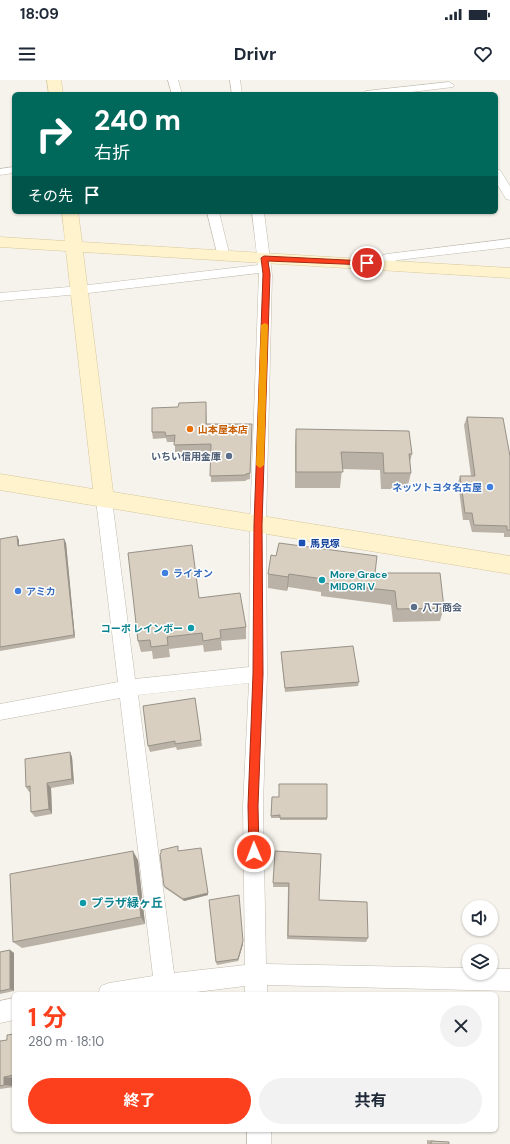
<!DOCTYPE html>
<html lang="ja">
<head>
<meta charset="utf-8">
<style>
  body { margin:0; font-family:"DM Sans","Noto Sans JP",sans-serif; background:#f2f2f3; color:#1f2937; height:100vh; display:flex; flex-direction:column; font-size:15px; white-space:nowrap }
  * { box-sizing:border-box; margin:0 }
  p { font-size:13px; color:#747a83 }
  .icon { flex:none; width:22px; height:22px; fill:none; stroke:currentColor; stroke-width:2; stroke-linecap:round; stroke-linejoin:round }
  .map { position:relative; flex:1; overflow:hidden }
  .sheet { position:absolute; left:12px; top:912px; width:486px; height:140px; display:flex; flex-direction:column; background:#fff; border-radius:6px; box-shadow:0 1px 3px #0004 }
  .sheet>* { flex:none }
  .top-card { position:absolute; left:12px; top:12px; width:486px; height:122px; border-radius:6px; box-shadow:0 1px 3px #0004; background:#00695c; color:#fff; overflow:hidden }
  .buttons { position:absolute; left:462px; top:820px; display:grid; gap:8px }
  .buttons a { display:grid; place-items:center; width:36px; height:36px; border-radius:50%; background:#fff; box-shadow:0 1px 3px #0004; font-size:20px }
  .pin { position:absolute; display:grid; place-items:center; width:34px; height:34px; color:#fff; margin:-17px; border:2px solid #fff; border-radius:50%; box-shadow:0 1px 4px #0007 }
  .me { position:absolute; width:44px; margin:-22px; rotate:359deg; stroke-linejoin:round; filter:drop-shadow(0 0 3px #0008) }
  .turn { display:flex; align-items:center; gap:14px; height:84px; padding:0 16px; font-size:18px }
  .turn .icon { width:52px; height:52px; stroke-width:2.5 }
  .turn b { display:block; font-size:28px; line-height:34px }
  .then { display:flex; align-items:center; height:38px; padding:0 16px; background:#0003; gap:8px; font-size:15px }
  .round { display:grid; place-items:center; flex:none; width:42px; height:42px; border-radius:21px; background:#f2f2f3 }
  .head { display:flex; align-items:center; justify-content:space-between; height:68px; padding:0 16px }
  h1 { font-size:24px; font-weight:700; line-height:30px; color:#fc3f1d }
  .primary-button { display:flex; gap:8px; margin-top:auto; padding:8px 16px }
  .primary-button a { flex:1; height:46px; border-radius:24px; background:#fc3f1d; color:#fff; font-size:16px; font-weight:700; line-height:46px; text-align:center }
  .primary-button a+a { background:#f2f2f3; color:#1f2937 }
  .status { display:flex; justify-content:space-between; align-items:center; height:28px; padding:0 20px; background:#fff; direction:ltr }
  .status svg { height:11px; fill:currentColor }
  header { display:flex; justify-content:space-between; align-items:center; height:52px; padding:0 16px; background:#fff; font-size:18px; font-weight:700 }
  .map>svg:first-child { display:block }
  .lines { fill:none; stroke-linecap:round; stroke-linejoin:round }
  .street-casing { stroke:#c2bbae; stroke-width:1 }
  .secondary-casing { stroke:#d6c79b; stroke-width:1 }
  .street { fill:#fff; fill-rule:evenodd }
  .secondary { fill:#fff3cd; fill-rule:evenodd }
  .wall { fill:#bab2a6 }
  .shaded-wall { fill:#979187 }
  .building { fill:#d8cfc1; stroke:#979187 }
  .route { fill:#fc3f1d; stroke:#a42913 }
  .slow { fill:#f59e0b }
  .food-dot { fill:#e8710a; stroke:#fff; stroke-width:1.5 }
  .service-dot { fill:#5c6f8a; stroke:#fff; stroke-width:1.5 }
  .shop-dot { fill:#3f7fe0; stroke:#fff; stroke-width:1.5 }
  .transit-dot { fill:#1a4fb4; stroke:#fff; stroke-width:1.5 }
  .culture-dot { fill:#0f9aa8; stroke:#fff; stroke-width:1.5 }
  .labels { text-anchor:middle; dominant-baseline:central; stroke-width:3; stroke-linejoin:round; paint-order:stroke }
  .food-label { font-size:10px; font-weight:bold; fill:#c56008; stroke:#fff; text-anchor:start }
  .service-label { font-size:10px; font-weight:bold; fill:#4e5e75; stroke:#fff; text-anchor:end }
  .shop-label { font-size:10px; font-weight:bold; fill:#366cbe; stroke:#fff; text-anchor:start }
  .transit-label { font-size:10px; font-weight:bold; fill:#164399; stroke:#fff; text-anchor:start }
  .culture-label { font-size:10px; font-weight:bold; fill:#0d838f; stroke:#fff; text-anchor:start }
  .near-culture-label { font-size:12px; font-weight:bold; fill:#0d838f; stroke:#fff; text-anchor:start }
</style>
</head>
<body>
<div class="status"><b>18:09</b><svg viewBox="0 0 49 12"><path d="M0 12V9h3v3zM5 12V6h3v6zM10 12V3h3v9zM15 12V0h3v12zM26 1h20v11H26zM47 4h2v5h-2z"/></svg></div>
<header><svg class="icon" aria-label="menu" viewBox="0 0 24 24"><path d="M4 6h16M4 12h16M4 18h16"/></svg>Drivr<svg class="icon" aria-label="heart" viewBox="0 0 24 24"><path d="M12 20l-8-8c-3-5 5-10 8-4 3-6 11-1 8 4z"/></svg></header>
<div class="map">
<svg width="510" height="1064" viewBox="0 0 510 1064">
  <rect width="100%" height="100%" fill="#f6f3ec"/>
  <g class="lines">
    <defs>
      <g id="street">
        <polygon points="168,0 178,0 182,14 172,14"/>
        <polygon points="230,0 240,0 242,14 232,14"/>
        <polygon points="449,2 454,5 453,7 395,14 361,14 366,11"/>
        <polygon points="14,87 14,93 0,95 0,89"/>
        <polygon points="496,89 500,90 510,106 510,120 506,119 496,102"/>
        <polygon points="207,132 219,132 230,177 228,180 220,180 218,177"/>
        <path d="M252,132H264L272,195L266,445L267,594L263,726L266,884L469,888V893H491V889H510V911L267,905V914H245V906L180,914H98L101,906L109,903L153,896L120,618L0,640V624L118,602L96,420L98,416L104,414L110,416L112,420L135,599L249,587L250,445L259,193L80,214L0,221V213L80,206L258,185ZM249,603L243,726L245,885L174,893L138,615Z"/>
        <path d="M510,159V167L398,180C389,182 386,189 376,187L375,184L383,175L387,174Z"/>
        <polygon points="14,918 14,940 0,943 0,921"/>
        <rect x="247" y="1050" width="24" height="14"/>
      </g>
      <g id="secondary">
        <polygon points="47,0 61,0 63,14 49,14"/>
        <polygon points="62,132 78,132 82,162 510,188 510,198 83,172 113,412 510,476 510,494 0,410 0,394 93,409 66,171 0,167 0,157 65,161"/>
      </g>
    </defs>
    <use href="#street" class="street-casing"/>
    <use href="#secondary" class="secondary-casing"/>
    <use href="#street" class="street"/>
    <use href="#secondary" class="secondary"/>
  </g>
  <g class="wall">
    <polygon points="206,322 207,344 252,344 250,399 246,400 246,401 211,402 211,371 175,372 175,362 167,362 166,358 153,359 152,352 178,327"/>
    <polygon points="467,337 510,376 510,457 504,457 504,453 472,452 469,440 463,440 458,403 460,396 471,396 464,345"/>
    <polygon points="296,349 412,374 410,382 411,393 407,409 381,409 380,390 342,389 340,408 295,408 295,366"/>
    <polygon points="17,456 19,460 19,465 64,459 66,463 75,558 0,571 0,459"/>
    <polygon points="375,493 444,528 440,541 393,542 391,525 321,516 321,512 288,507 287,511 268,508 268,494"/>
    <polygon points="199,518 246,547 246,559 221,561 222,570 204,572 203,565 169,569 170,577 153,579 152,571 141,572 138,561"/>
    <polygon points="281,572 359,602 358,606 285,612 281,575"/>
    <polygon points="195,618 202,666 177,670 176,667 150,672 148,666"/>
    <polygon points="70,672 72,677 74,704 51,708 52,734 35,737 31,732 31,711 29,712 26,707"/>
    <polygon points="279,704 327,738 327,740 280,740 280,738 271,738 272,717 279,717"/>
    <polygon points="179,771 208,815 184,821 165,808 164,806"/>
    <polygon points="275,771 319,820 368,858 366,862 287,859 288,807 273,807"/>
    <polygon points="138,780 145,844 22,868 13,862"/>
    <polygon points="243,864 238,881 217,885 216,882"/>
    <polygon points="10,870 14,873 14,911 0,914 0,872"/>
    <polygon points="14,954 14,1007 0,1009 0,961 7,960"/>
    <polygon points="427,1060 445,1062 449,1064 427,1064"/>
  </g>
  <g class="shaded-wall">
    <polygon points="17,456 19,460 19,470 18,466"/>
    <polygon points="64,459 66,463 75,558 74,555"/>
    <polygon points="289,494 288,507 287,511 288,497"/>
    <polygon points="70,672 72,677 74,704 72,699"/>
    <polygon points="47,703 51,708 52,734 49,729"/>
    <polygon points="201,768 208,815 184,821 183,819"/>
    <polygon points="133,771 138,780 145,844 141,837"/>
    <polygon points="243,861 243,864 238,881 238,879"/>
    <polygon points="10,870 14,873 14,911 10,909"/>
    <polygon points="4,997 14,998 14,1006 4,1005"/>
  </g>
  <g class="building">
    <polygon points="206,322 206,344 252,344 250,393 246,394 246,395 210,396 211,364 174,365 175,355 166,356 165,352 152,352 152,328 178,327 179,323"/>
    <polygon points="467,337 503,338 510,376 510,450 507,450 507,446 474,445 472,433 465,433 460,396 475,396"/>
    <polygon points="296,349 409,351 412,374 409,374 411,393 384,393 383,373 341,372 343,392 296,392"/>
    <polygon points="17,456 18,466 64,459 74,555 0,567 0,459"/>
    <polygon points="279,463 377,476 375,493 440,493 444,528 397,529 395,511 322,503 323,499 289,494 288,497 268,494 271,475 276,476"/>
    <polygon points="192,465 199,518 240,513 246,547 220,550 221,558 203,561 202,553 167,557 168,565 151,567 150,560 138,561 128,473"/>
    <polygon points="353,566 359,602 285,608 281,572"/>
    <polygon points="195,618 201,660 175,664 175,661 148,666 143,626"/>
    <polygon points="70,672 72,699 47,703 49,729 31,732 30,706 26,707 25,679"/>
    <polygon points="279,704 327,704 327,738 280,738 280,735 271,736 272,717 279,717"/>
    <polygon points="178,766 178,771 201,768 208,813 183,819 164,806 160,774 161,773 161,770"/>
    <polygon points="133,771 141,837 13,862 10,794"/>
    <polygon points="275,771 321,774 319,820 367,822 368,858 288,856 289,803 273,803"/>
    <polygon points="239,815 243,861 238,879 216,882 209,820"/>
    <polygon points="10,870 10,909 0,911 0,872"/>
    <polygon points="14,954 14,995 4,997 4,1005 0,1006 0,961 7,960 7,955"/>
    <polygon points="431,1061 449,1062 449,1064 431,1064"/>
  </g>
  <polygon class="route" points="264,176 367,181 370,183 367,185 268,181 270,194 262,445 263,594 258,726 259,772 258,776 254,777 250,776 249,772 248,726 253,594 254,445 263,194 261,178"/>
  <polygon class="slow" points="265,243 268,245 264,385 260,388 256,385 261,245"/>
  <circle class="food-dot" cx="190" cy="349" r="4"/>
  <g class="service-dot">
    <circle cx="229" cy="376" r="4"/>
    <circle cx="414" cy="527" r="4"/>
  </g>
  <g class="shop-dot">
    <circle cx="490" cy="407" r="4"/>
    <circle cx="165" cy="493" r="4"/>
    <circle cx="18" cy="511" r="4"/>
  </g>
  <rect class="transit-dot" x="298" y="459" width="8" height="8" rx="2"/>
  <g class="culture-dot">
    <circle cx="322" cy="500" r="4"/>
    <circle cx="191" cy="548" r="4"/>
    <circle cx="83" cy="823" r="4"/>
  </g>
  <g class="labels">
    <g class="food-label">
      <text x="198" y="349">山本屋本店</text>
    </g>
    <g class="service-label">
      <text x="221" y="376">いちい信用金庫</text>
      <text x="422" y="527" text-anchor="start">八丁商会</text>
    </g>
    <g class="shop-label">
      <text x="482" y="407" text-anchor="end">ネッツトヨタ名古屋</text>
      <text x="173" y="493">ライオン</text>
      <text x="26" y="511">アミカ</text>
    </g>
    <g class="transit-label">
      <text x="310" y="463">馬見塚</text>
    </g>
    <g class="culture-label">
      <text x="330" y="494">More Grace<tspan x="330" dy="12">MIDORI V</tspan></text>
      <text x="183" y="548" text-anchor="end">コーポ レインボー</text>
    </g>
    <g class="near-culture-label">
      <text x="91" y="823">プラザ緑ヶ丘</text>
    </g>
  </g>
</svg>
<div class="buttons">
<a><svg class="icon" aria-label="sound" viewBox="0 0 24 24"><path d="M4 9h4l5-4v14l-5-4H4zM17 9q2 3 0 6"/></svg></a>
<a><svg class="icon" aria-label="layers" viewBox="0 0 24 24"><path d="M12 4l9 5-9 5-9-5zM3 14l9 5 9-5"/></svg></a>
</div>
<div class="pin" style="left:367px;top:183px;background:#d93025"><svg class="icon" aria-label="arrive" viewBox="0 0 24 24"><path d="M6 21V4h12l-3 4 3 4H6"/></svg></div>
<svg class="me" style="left:254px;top:772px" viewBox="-20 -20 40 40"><circle r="17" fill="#fc3f1d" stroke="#fff" stroke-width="3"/><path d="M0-11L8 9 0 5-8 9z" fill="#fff"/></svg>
<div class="top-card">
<div class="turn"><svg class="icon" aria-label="right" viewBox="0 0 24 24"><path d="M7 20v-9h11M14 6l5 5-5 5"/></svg><div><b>240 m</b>右折</div></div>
<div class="then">その先<svg class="icon" aria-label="arrive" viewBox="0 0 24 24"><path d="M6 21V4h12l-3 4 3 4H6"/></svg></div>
</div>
<section class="sheet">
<div class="head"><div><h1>1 分</h1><p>280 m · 18:10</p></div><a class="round"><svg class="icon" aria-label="close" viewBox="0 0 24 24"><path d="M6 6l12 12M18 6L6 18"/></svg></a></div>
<div class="primary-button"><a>終了</a><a>共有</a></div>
</section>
</div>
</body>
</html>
